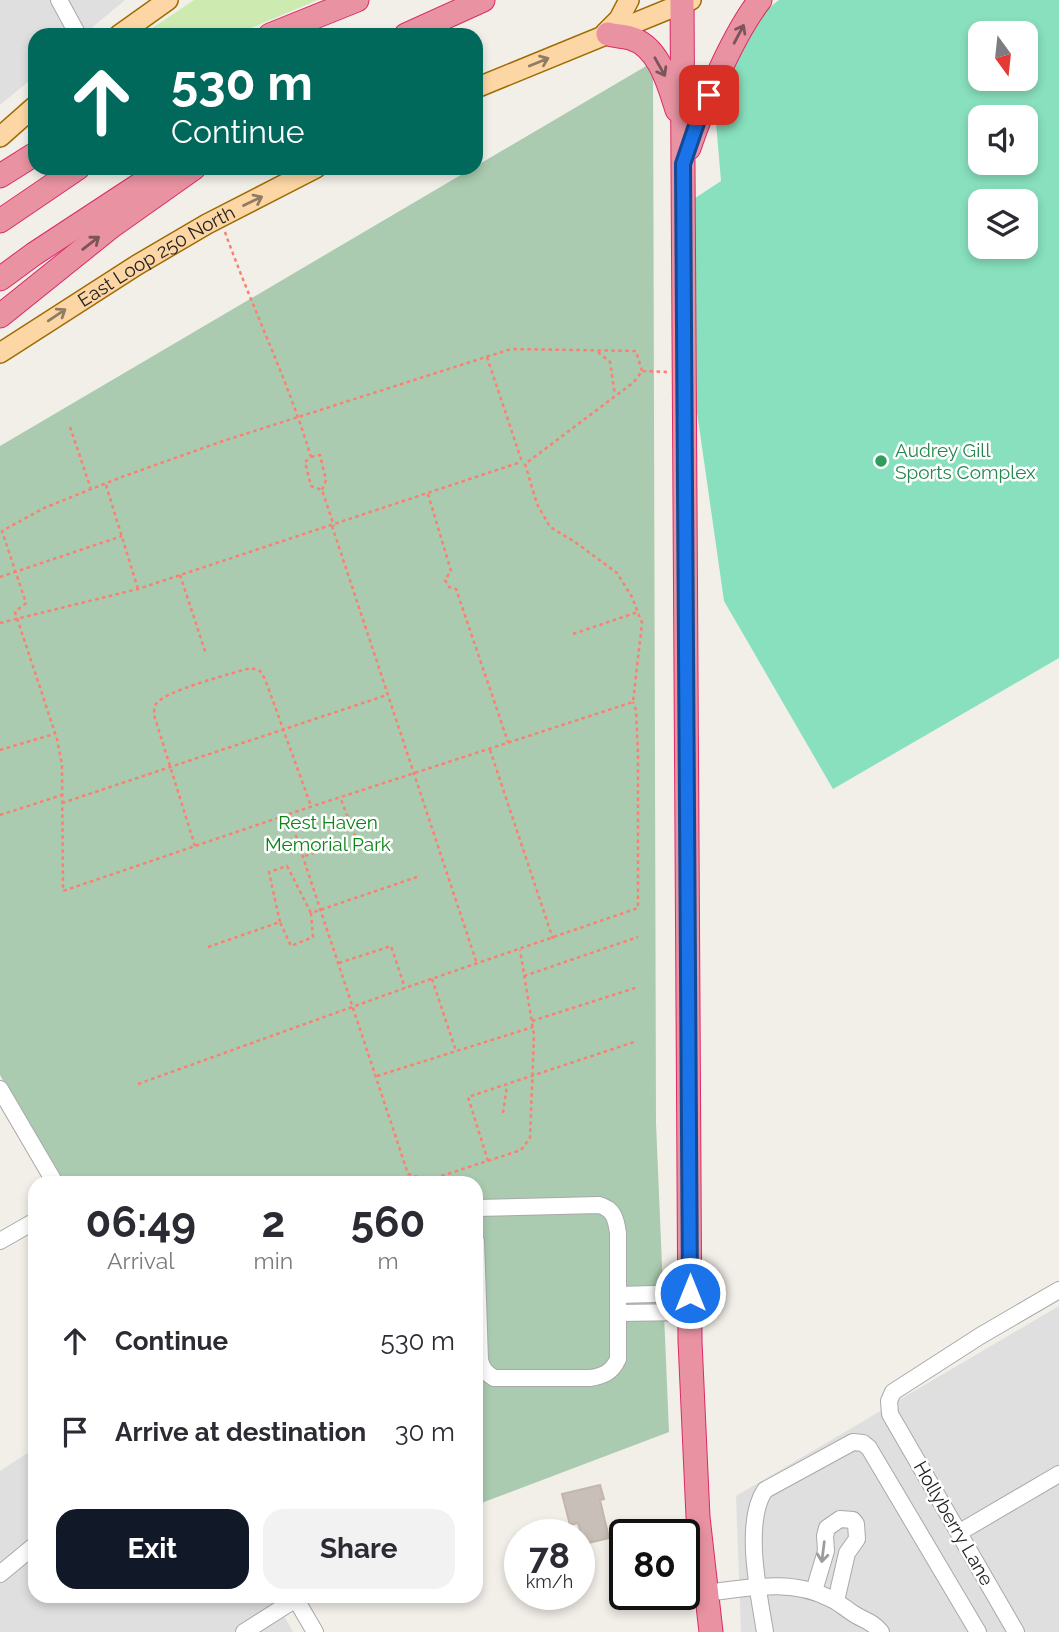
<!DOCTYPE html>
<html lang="en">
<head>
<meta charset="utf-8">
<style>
  body { margin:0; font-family:Raleway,sans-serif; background:#f2f2f3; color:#2b2b33; height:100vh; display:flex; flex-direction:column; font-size:26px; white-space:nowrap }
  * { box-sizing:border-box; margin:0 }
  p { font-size:23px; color:#7c7c81 }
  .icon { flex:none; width:38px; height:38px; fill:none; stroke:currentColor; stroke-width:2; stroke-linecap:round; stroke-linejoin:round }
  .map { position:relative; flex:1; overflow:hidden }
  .details { position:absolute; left:28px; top:1176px; width:455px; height:427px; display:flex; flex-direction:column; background:#fff; border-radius:21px; box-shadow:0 4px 10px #0003 }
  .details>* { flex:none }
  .top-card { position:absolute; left:28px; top:28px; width:455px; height:147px; border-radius:21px; box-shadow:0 4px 10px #0003; background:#00695c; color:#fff; overflow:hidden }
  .needle { width:46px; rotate:165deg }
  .fabs { position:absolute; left:968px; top:21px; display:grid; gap:14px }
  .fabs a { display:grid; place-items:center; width:70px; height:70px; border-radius:14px; background:#fff; box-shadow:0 4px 10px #0003; font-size:35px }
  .speed { position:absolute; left:504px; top:1519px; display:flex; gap:14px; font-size:35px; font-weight:700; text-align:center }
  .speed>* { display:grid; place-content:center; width:91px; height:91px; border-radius:50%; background:#fff; box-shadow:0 4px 10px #0003; line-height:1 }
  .speed small { font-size:18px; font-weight:400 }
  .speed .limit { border:4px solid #111; border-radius:10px; background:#fff; color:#111 }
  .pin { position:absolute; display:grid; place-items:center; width:60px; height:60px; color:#fff; margin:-30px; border-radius:14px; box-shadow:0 4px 10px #0006 }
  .me { position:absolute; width:77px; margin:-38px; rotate:0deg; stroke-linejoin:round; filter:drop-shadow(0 0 5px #0008) }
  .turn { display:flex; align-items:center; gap:24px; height:147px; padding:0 28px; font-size:32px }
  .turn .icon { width:91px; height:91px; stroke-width:2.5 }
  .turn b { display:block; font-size:49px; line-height:60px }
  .eta { display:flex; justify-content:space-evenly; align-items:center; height:119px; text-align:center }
  .eta b { font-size:42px; font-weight:700; line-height:49px }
  .button { display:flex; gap:14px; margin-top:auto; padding:14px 28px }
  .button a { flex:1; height:80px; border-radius:21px; background:#111827; color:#fff; font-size:28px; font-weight:700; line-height:80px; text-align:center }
  .button a+a { background:#f2f2f3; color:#2b2b33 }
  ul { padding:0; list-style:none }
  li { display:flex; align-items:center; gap:21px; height:91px; padding:0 28px }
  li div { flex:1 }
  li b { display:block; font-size:26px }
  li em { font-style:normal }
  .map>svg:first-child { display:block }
  .residential { fill:#e0dfdf }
  .grass { fill:#cdebb0 }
  .cemetery { fill:#aacbaf }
  .pitch { fill:#88e0be; fill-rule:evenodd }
  .building { fill:#c7bfb8; stroke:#c4b6ab; stroke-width:2 }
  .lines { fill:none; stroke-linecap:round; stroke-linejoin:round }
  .minor-casing { stroke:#a9a9a9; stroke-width:18 }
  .major-casing { stroke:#a06b00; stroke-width:22 }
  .highway-casing { stroke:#dc2a67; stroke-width:25 }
  .path { stroke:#fa8072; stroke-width:2.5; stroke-dasharray:3.5 3.5; stroke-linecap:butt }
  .minor { stroke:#fff; stroke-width:16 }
  .major { stroke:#fcd6a4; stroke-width:19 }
  .highway { stroke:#e892a2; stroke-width:23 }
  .oneway { stroke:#7b545c }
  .oneway2 { stroke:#8f7c63 }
  .oneway3 { stroke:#9c9c9c }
  .route-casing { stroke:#114b97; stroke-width:18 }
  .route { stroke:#1a73e8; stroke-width:12 }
  .leisure-dot { fill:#2e9e5b; stroke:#fff; stroke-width:2.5 }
  .labels { text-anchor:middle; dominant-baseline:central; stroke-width:5; stroke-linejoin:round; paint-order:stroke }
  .street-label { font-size:19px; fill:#222; stroke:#fff }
  .leisure-label { font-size:19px; fill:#27864d; stroke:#fff; text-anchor:start }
  .park-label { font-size:19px; fill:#0c8416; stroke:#fff }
</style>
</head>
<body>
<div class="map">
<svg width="1059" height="1632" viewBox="0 0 1059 1632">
  <rect width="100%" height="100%" fill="#f2efe9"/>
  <g class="residential">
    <polygon points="0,0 125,0 83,35 35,35 35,76 0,105"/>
    <polygon points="1059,1306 1059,1632 741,1632 736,1496"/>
    <polygon points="35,1448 35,1596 273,1596 293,1632 0,1632 0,1471"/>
  </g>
  <polygon class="grass" points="194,0 318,0 234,35 142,35"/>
  <polygon class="cemetery" points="653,62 656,1123 669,1432 476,1505 476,1183 61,1183 0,1075 0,446"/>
  <path class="pitch" d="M779,0H1059V658L833,789L724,601L684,321L683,206L721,181L715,111L746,25ZM980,33H1026V79H980ZM980,117H1026V163H980ZM980,201H1026V247H980Z"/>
  <polygon class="building" points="600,1485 604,1499 600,1500 609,1538 584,1544 578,1523 570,1525 562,1494"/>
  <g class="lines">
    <defs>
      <g id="minor">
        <polyline points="59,0 78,35"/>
        <polyline points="0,1089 55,1183"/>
        <path d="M476,1208L599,1205C614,1209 616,1219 618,1233V1359C612,1372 604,1376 590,1378H494C486,1373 482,1369 480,1360L476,1241"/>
        <polyline points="0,1241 35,1221"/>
        <polyline points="618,1295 690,1293"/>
        <polyline points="618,1313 690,1312"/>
        <polyline points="960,1532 1059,1474"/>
        <polyline points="0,1574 35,1545"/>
        <polyline points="814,1591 826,1551 825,1536 827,1528 840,1519 853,1520 856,1524 857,1539 847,1553 836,1601"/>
        <path d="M706,1593C748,1588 792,1578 831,1599C840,1603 846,1609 854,1614C865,1621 872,1621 881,1632"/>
        <polyline points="294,1596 315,1632"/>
        <polyline points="244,1632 296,1599"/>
        <path d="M765,1632C759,1595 743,1522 765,1490L853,1442L863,1443L869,1448L978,1632"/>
        <polyline points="1016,1632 890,1414 889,1401 893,1392 980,1336 1059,1290"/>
      </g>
      <g id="major">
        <polyline points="605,33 619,19 629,0"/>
        <polyline points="119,35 168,0"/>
        <polyline points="476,88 691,0"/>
        <polyline points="0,137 35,106"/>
        <path id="s1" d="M0,353L137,265L207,224L316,168"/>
      </g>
      <g id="highway">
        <polyline points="682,0 690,1341 698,1517 711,1632"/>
        <path d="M608,34C615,36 623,36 630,38C659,46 669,85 677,110"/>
        <polyline points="270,35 357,0"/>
        <polyline points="406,35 483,0"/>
        <path d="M689,148C704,104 732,36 760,0"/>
        <polyline points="0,176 35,154"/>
        <polyline points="0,221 78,168"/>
        <polyline points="0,279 34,254 165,168"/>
        <polyline points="0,316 112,226 194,168"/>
      </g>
    </defs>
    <use href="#minor" class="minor-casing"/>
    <use href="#major" class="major-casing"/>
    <use href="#highway" class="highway-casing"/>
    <g class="path">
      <path d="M225,232C252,308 288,380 311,457L305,462L311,486L322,490L334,526"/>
      <polyline points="598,352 610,362 615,395"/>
      <polyline points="487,357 522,462"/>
      <polyline points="642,371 636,351 511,349 220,442 119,478 44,508 2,531 26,603 15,612 57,739 62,765 63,891 307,808 633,702 642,623 632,597 617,573 575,542 550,527 537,504 525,464 634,382 642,371 667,372"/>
      <polyline points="70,427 91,489"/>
      <polyline points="311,457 320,455 326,480 322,490"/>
      <polyline points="106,485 138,589"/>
      <polyline points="428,494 451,571 445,580 449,587 456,589 508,742"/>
      <polyline points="332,526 477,964"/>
      <polyline points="180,575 206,654"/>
      <polyline points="0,577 122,536"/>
      <polyline points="0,623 138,589 521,462"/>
      <polyline points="573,634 638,612"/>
      <polyline points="0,750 54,734"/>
      <polyline points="490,750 553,939"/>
      <polyline points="62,803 387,695"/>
      <polyline points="0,815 62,795"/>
      <polyline points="289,815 408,1174 429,1180 521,1150 530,1138 534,1035 520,950"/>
      <path d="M195,846L154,715C154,712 154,707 156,704C164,691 233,673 251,668L260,671L265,679L311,806"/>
      <polyline points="305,856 356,838 340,797"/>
      <polyline points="280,922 269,872 287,866 311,913"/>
      <polyline points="208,947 280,922 291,946 313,937 311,913 417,877"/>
      <polyline points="339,963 391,946 405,988"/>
      <polyline points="524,976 638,937"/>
      <polyline points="432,979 456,1051"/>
      <polyline points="532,1021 638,987"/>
      <polyline points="377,1076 533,1027"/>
      <polyline points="138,1084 405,988 638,908 638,753 636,710 633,702"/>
      <polyline points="503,1113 507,1085"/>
      <polyline points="488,1161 468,1097 637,1041"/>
    </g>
    <use href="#minor" class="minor"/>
    <use href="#major" class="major"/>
    <use href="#highway" class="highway"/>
  </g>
  <defs><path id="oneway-shaft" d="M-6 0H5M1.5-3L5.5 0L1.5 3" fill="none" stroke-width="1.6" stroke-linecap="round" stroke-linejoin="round" transform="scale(1.75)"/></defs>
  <g class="oneway">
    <use href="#oneway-shaft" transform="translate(739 34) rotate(-62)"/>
    <use href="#oneway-shaft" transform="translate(660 67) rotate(61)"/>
    <use href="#oneway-shaft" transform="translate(91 243) rotate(-38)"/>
  </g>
  <g class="oneway2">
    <use href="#oneway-shaft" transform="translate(539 62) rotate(-22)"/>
    <use href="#oneway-shaft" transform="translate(253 201) rotate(-26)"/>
    <use href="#oneway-shaft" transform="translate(57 315) rotate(-34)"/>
  </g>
  <use class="oneway3" href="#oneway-shaft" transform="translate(823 1552) rotate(97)"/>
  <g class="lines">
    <defs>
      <polyline id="route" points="690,1293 683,164 699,117 709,95"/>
    </defs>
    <use href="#route" class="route-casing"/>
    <use href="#route" class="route"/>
  </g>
  <circle class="leisure-dot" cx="881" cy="461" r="7"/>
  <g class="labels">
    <g class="street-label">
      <text stroke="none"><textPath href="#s1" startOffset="184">East Loop 250 North</textPath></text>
      <text transform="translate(954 1523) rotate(60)">Hollyberry Lane</text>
    </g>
    <g class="leisure-label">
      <text x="895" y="450">Audrey Gill<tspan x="895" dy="22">Sports Complex</tspan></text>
    </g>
    <g class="park-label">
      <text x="328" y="822">Rest Haven<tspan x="328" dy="22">Memorial Park</tspan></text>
    </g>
  </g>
</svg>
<div class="fabs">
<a><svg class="needle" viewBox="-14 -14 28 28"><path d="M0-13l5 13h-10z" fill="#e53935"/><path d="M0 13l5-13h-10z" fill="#7c7c81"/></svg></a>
<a><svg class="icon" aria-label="sound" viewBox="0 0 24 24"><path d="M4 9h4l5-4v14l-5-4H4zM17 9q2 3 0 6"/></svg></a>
<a><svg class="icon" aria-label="layers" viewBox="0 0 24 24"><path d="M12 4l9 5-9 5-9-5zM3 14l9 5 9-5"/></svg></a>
</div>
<div class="speed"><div>78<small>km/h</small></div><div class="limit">80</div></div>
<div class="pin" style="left:709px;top:95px;background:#d93025"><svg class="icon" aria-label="arrive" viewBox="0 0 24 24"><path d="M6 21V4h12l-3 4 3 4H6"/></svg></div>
<svg class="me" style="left:690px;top:1293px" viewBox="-20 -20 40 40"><circle r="17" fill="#1a73e8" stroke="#fff" stroke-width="3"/><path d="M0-11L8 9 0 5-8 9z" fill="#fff"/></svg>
<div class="top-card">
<div class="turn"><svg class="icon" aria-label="ahead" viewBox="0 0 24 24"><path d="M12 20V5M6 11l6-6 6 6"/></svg><div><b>530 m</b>Continue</div></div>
</div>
<section class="details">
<div class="eta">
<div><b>06:49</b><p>Arrival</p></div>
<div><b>2</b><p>min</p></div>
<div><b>560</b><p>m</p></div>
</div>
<ul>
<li><svg class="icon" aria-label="ahead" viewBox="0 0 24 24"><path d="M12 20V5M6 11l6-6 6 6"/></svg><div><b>Continue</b></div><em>530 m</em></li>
<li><svg class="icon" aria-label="arrive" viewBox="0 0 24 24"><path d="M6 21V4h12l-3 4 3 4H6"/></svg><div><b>Arrive at destination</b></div><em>30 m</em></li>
</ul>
<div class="button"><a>Exit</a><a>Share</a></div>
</section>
</div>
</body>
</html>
